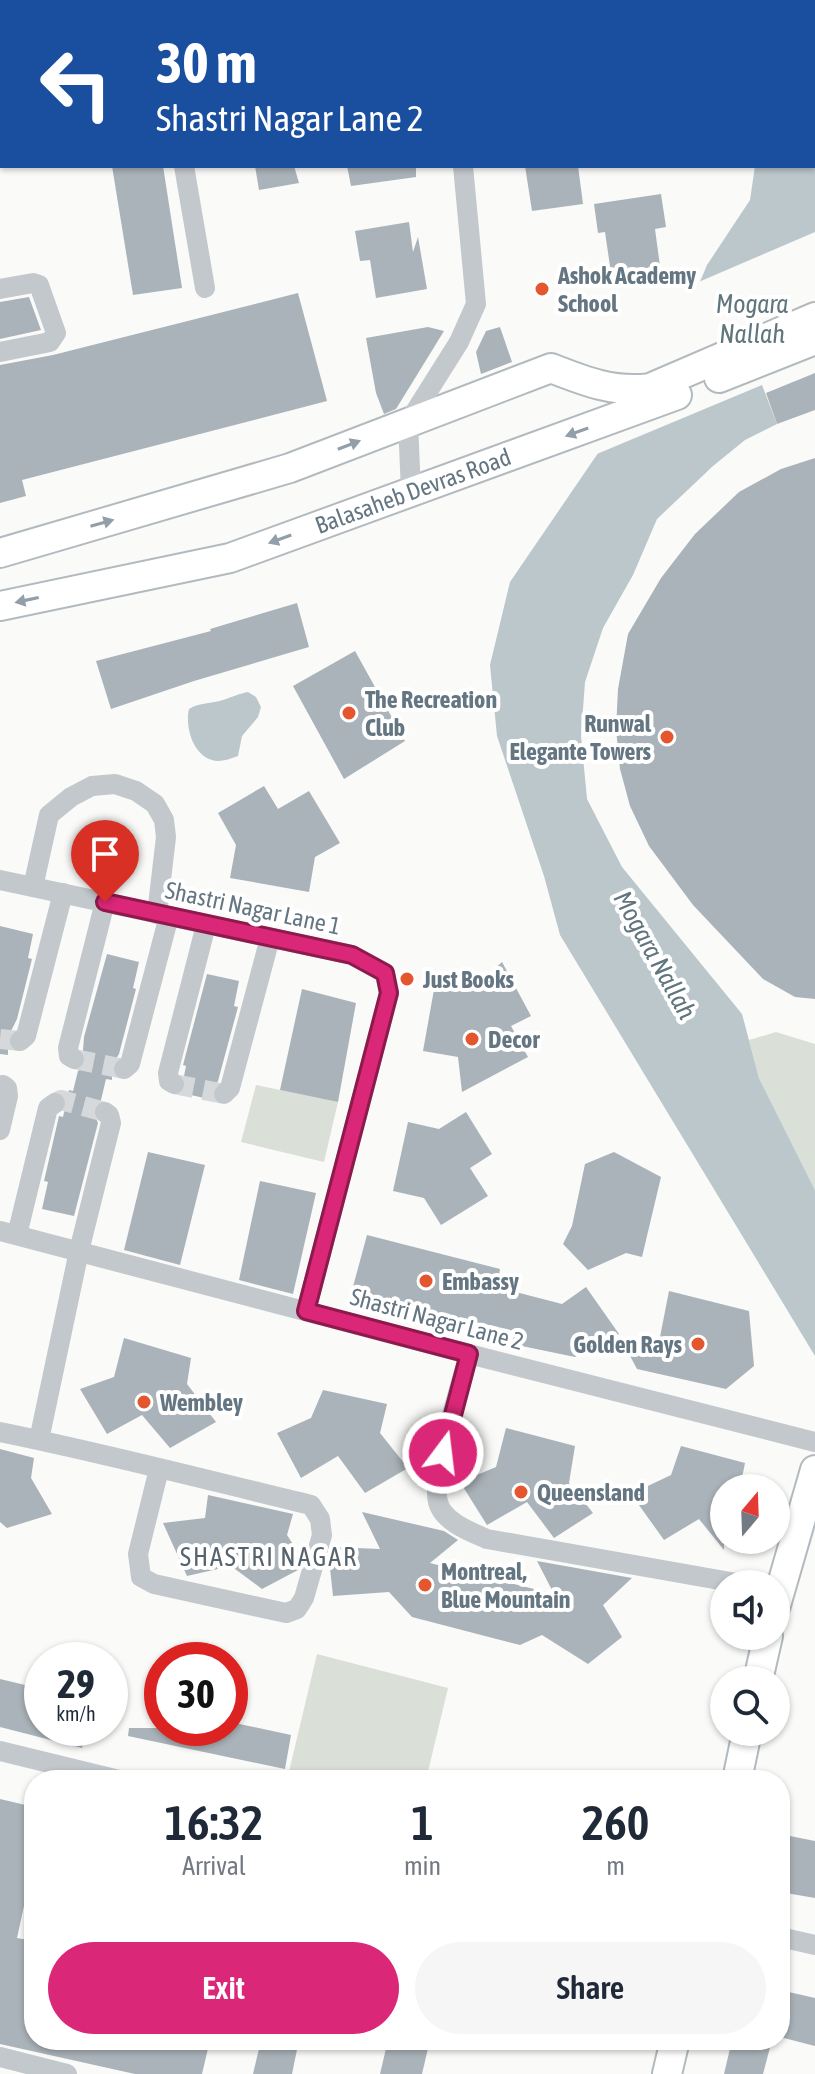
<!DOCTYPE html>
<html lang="en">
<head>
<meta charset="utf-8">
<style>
  body { margin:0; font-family:"Asap Condensed",sans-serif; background:#f6f6f7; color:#1f2937; height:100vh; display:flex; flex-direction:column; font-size:30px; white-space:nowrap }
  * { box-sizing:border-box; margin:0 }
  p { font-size:26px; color:#747a83 }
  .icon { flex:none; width:44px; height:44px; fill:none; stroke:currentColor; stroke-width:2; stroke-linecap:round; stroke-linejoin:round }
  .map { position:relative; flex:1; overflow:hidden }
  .panel { position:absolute; left:24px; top:1770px; width:766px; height:280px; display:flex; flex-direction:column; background:#fff; border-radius:32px; box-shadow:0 2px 6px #0004 }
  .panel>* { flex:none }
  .top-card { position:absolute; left:0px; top:0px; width:816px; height:168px; box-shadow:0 2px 6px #0004; background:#1a4fa0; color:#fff; overflow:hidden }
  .needle { width:52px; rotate:19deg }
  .tools { position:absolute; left:710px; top:1474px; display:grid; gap:16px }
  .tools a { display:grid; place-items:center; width:80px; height:80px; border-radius:50%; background:#fff; box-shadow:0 2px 6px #0004; font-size:40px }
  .speed { position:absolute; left:24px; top:1642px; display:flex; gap:16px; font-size:40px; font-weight:700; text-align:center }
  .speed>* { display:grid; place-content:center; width:104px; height:104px; border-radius:50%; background:#fff; box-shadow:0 2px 6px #0004; line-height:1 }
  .speed small { font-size:20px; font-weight:400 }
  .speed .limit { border:12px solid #d22; background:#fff; color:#111 }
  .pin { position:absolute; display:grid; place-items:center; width:68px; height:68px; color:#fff; margin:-82px -34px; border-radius:50% 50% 50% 0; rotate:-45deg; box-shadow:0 0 8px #0007 }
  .pin .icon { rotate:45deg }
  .me { position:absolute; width:88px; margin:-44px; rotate:15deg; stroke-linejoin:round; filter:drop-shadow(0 0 6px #0008) }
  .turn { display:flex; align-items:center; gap:28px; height:168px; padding:0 24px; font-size:36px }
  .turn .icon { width:104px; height:104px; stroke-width:2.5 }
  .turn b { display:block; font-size:56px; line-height:68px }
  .eta { display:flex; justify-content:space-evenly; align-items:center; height:136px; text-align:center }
  .eta b { font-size:48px; font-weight:600; line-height:56px }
  .action { display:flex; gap:16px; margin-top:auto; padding:16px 24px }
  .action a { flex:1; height:92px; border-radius:48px; background:#db2777; color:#fff; font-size:32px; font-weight:600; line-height:92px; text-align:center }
  .action a+a { background:#f6f6f7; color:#1f2937 }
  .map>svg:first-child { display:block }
  .green { fill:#dadfd7 }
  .water { fill:#bbc7cb }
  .pier { fill:#fafaf8 }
  .building { fill:#aab3b9 }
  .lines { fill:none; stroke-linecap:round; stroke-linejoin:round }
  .street-tunnel { stroke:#d5d9db; stroke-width:20; stroke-dasharray:20 10; stroke-linecap:butt }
  .secondary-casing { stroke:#b3babf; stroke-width:32 }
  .street { stroke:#c3c8cc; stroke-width:20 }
  .secondary { stroke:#fff; stroke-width:28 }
  .oneway { fill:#939fa8 }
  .route-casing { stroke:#8e194d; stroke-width:20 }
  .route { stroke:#db2777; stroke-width:14 }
  .poi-dot { fill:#e4572e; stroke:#fff; stroke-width:3 }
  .labels { text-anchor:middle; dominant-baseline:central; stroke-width:8; stroke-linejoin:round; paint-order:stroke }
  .poi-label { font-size:24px; font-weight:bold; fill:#657683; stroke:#fff; text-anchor:start }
  .street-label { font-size:24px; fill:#657683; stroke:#fff }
  .water-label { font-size:26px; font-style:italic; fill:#60757c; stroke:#fff }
  .neighbourhood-label { font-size:26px; letter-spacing:2px; fill:#57646e; stroke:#fff }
</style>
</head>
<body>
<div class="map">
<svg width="815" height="2074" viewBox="0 0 815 2074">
  <rect width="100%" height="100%" fill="#fafaf8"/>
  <g class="green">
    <polygon points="776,1032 815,1044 815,1190 759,1078 749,1040"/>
    <polygon points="256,1085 338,1102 324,1162 241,1142"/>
    <polygon points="317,1654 448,1688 426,1780 287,1780"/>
  </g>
  <g class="water">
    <polygon points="768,0 815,0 815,352 766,392 777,424 745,440 713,466 657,519 633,575 603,628 585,682 581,736 587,799 622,867 742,1014 759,1078 815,1190 815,1356 560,935 544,876 497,736 490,665 510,582 676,339 707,265 750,200 755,166 814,166 814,2 766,2"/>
    <path d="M248,692L256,697L261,707L258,717L242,736L238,756C229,759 220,763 212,760C192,754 185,725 189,709C200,702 211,704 223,700C232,697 238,694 248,692Z"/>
  </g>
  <polygon class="pier" points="815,232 815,358 771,394 781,423 777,424 762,385 592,456 672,337 694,284"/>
  <g class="building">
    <polygon points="112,166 163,166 182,288 133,295"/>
    <polygon points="255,166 294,166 299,183 259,190"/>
    <polygon points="347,166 416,166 416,177 351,186"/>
    <polygon points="525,166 578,166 583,204 532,211"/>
    <polygon points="661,194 666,227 655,229 660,266 611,273 605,232 598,233 594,204"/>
    <polygon points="409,222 413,252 418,237 427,289 376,298 370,260 360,261 355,231"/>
    <polygon points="298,293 327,401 22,480 26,496 0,503 0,365 53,355"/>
    <polygon points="29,297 41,330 0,339 0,302"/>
    <polygon points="428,327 444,331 396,409 384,414 376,393 366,338"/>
    <polygon points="500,327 512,362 481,374 476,352 486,331"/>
    <polygon points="815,373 815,410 777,424 766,393"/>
    <polygon points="815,458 815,999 795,997 763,979 693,905 649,846 630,806 620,769 616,729 618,689 628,634 661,578 695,534 739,492 781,469"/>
    <polygon points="297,603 309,647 194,681 111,709 96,661 211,631 210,629"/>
    <polygon points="355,651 405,741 344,779 293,686"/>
    <polygon points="264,786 278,809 309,791 340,843 315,857 309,892 230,878 236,845 218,813"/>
    <polygon points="0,926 33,934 28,958 32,959 17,1019 8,1037 8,1055 0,1054"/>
    <polygon points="107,954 139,962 133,988 136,989 119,1054 112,1065 112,1080 106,1079 101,1100 92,1110 98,1123 74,1216 42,1209 48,1182 44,1181 59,1116 63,1117 69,1090 73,1091 78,1071 85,1066 87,1060 83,1050 84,1037"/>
    <polygon points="502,962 531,1016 511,1026 528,1057 462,1092 458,1057 423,1051 435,984 472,990"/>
    <polygon points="207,974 239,981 234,1006 238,1007 218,1081 212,1090 213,1100 182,1093 187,1085 184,1076 186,1066 183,1065"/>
    <polygon points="302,989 356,1003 338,1102 280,1090"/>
    <polygon points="466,1112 492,1154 470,1168 488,1196 441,1225 424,1198 393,1191 408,1122 439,1129"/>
    <polygon points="148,1152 205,1165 180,1265 124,1250"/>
    <polygon points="614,1152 661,1177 642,1257 626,1253 588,1270 563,1244 572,1226 585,1164"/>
    <polygon points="260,1181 316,1193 293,1294 239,1280"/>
    <polygon points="367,1235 500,1269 497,1287 562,1304 586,1287 619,1334 575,1357 512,1344 515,1331 351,1294"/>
    <polygon points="669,1291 749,1311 754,1366 726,1389 637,1369 628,1352 660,1337"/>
    <polygon points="124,1338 191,1358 187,1384 216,1422 170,1448 142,1415 107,1434 80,1389 114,1377"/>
    <polygon points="323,1390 387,1404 380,1433 408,1468 365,1493 338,1456 301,1478 277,1433 311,1418"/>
    <polygon points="506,1428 575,1446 569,1483 593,1513 554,1538 527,1502 487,1525 460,1482 496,1467"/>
    <polygon points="681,1446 745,1463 740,1488 724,1488 724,1550 699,1519 664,1540 631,1494 671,1475"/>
    <polygon points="0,1449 34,1458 31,1478 52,1514 7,1528 0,1522"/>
    <polygon points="208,1495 293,1514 287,1535 302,1558 298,1570 262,1589 231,1566 187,1576 163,1523 205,1518"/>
    <polygon points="362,1512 444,1531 458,1540 430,1563 554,1594 537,1561 632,1578 603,1605 622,1637 588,1664 542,1635 520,1645 412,1617 389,1592 333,1596 329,1559 332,1547 380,1549"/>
    <polygon points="0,1679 42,1689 42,1728 87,1728 82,1748 0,1727"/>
    <polygon points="230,1722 291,1735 285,1769 128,1736 129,1728 230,1728"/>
    <polygon points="0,1799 34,1807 34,1860 17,1938 34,1941 34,2040 210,2040 202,2074 135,2074 0,2044"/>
    <polygon points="780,1834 815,1841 815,1898 780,1892"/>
    <polygon points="780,1990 815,1998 815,2046 780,2037"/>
    <polygon points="261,2040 299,2040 292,2074 253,2074"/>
    <polygon points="388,2040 411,2040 429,2044 422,2074 380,2074"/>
    <polygon points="732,2040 772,2040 763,2074 724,2074"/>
  </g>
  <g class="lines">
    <g class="street-tunnel">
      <polyline points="0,1039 20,1041"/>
      <polyline points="74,1059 124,1069"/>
      <polyline points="174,1084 224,1094"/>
      <polyline points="55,1103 61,1100 105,1112"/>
    </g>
    <defs>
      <g id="secondary">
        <polyline points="719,378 815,340"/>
        <path d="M0,553L290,468L551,368C584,381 614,393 650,388L815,317"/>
        <polyline points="0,606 230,558 677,395"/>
        <polyline points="776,1605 815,1470"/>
        <polyline points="758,1680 768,1636"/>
        <polyline points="737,1780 747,1732"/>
        <polyline points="667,2074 675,2040"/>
      </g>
    </defs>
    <use href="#secondary" class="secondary-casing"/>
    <g class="street">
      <polyline points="8,0 8,2"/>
      <polyline points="157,0 157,2"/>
      <polyline points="318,0 318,2"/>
      <polyline points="473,0 474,2"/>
      <polyline points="0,60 2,60"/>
      <polyline points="184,166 205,288"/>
      <polyline points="0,289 33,283 39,285 56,333 50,342 0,352"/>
      <polyline points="411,491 408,423 459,342 476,304 463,166"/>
      <polyline points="0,880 352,955 385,973 389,993 306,1311"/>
      <polyline points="33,887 49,815 71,797 92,786 115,784 136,791 155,804 164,820 166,837 157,914"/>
      <polyline points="20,1041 26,1036 63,893"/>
      <polyline points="74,1059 69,1056 68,1048 105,902"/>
      <polyline points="124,1069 130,1064 169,916"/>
      <polyline points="174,1084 169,1081 168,1073 206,925"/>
      <polyline points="224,1094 230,1088 270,938"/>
      <polyline points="0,1130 8,1096 7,1088 3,1085"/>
      <polyline points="0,1231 453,1350 815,1442"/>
      <polyline points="17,1235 48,1108 55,1103"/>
      <path d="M469,1354C461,1385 431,1477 438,1502C443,1522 471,1532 487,1539L742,1584"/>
      <path d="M0,1432C104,1453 207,1480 311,1505L320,1519L322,1535L304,1598L297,1609L286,1613L154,1584L141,1577L138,1554L159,1469"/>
      <polyline points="39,1440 79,1251 111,1123 109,1115 105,1112"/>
      <polyline points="0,1751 119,1780"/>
      <polyline points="780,1937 815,1945"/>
      <polyline points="0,2057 67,2074"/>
    </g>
    <use href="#secondary" class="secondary"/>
  </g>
  <defs><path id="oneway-solid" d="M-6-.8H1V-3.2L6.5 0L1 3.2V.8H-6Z" transform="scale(2)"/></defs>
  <g class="oneway">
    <use href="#oneway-solid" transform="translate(577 432) rotate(160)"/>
    <use href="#oneway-solid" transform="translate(349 445) rotate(-21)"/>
    <use href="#oneway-solid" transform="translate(102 523) rotate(-16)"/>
    <use href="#oneway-solid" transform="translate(280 539) rotate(160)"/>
    <use href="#oneway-solid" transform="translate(27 600) rotate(168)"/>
  </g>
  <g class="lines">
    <defs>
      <polyline id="route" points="105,902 352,955 385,973 389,993 306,1311 469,1354 443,1453"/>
    </defs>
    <use href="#route" class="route-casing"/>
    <use href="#route" class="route"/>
  </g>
  <g class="poi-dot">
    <circle cx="542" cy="289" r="8"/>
    <circle cx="349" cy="713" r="8"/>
    <circle cx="667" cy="737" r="8"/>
    <circle cx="407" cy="979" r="8"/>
    <circle cx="472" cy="1039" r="8"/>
    <circle cx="426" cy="1281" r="8"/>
    <circle cx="698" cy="1344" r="8"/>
    <circle cx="144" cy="1402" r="8"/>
    <circle cx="521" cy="1492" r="8"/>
    <circle cx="425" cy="1585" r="8"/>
  </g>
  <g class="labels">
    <g class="poi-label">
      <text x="558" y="275">Ashok Academy<tspan x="558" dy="28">School</tspan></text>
      <text x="365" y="699">The Recreation<tspan x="365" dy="28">Club</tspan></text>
      <text x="651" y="723" text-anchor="end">Runwal<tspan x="651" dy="28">Elegante Towers</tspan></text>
      <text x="423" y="979">Just Books</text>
      <text x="488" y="1039">Decor</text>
      <text x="442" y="1281">Embassy</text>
      <text x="682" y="1344" text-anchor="end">Golden Rays</text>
      <text x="160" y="1402">Wembley</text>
      <text x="537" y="1492">Queensland</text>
      <text x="441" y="1571">Montreal,<tspan x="441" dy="28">Blue Mountain</tspan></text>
    </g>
    <g class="street-label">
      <text transform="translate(413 491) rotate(-20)">Balasaheb Devras Road</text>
      <text transform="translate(253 908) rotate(12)">Shastri Nagar Lane 1</text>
      <text transform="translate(437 1319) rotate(15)">Shastri Nagar Lane 2</text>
    </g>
    <g class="water-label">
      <text x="752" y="304">Mogara<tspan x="752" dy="30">Nallah</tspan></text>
      <text transform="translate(655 955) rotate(61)">Mogara Nallah</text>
    </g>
    <g class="neighbourhood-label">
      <text x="269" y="1557">SHASTRI NAGAR</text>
    </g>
  </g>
</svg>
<div class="tools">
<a><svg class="needle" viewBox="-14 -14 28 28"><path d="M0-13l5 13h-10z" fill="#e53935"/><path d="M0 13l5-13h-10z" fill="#747a83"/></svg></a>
<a><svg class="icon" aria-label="sound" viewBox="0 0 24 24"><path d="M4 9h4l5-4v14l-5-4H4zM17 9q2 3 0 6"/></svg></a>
<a><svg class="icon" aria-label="search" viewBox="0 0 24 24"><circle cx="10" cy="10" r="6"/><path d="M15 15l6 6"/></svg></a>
</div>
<div class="speed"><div>29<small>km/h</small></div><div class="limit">30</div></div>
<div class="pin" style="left:105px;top:902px;background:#d93025"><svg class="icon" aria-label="arrive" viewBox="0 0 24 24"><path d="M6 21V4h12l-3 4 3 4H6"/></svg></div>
<svg class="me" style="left:443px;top:1453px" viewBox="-20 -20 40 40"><circle r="17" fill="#db2777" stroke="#fff" stroke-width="3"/><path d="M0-11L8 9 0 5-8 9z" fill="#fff"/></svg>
<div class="top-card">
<div class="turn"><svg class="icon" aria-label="left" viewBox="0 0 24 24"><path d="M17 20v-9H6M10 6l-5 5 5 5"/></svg><div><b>30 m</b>Shastri Nagar Lane 2</div></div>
</div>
<section class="panel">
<div class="eta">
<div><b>16:32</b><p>Arrival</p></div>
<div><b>1</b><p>min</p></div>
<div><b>260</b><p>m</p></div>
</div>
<div class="action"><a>Exit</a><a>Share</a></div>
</section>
</div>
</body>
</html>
